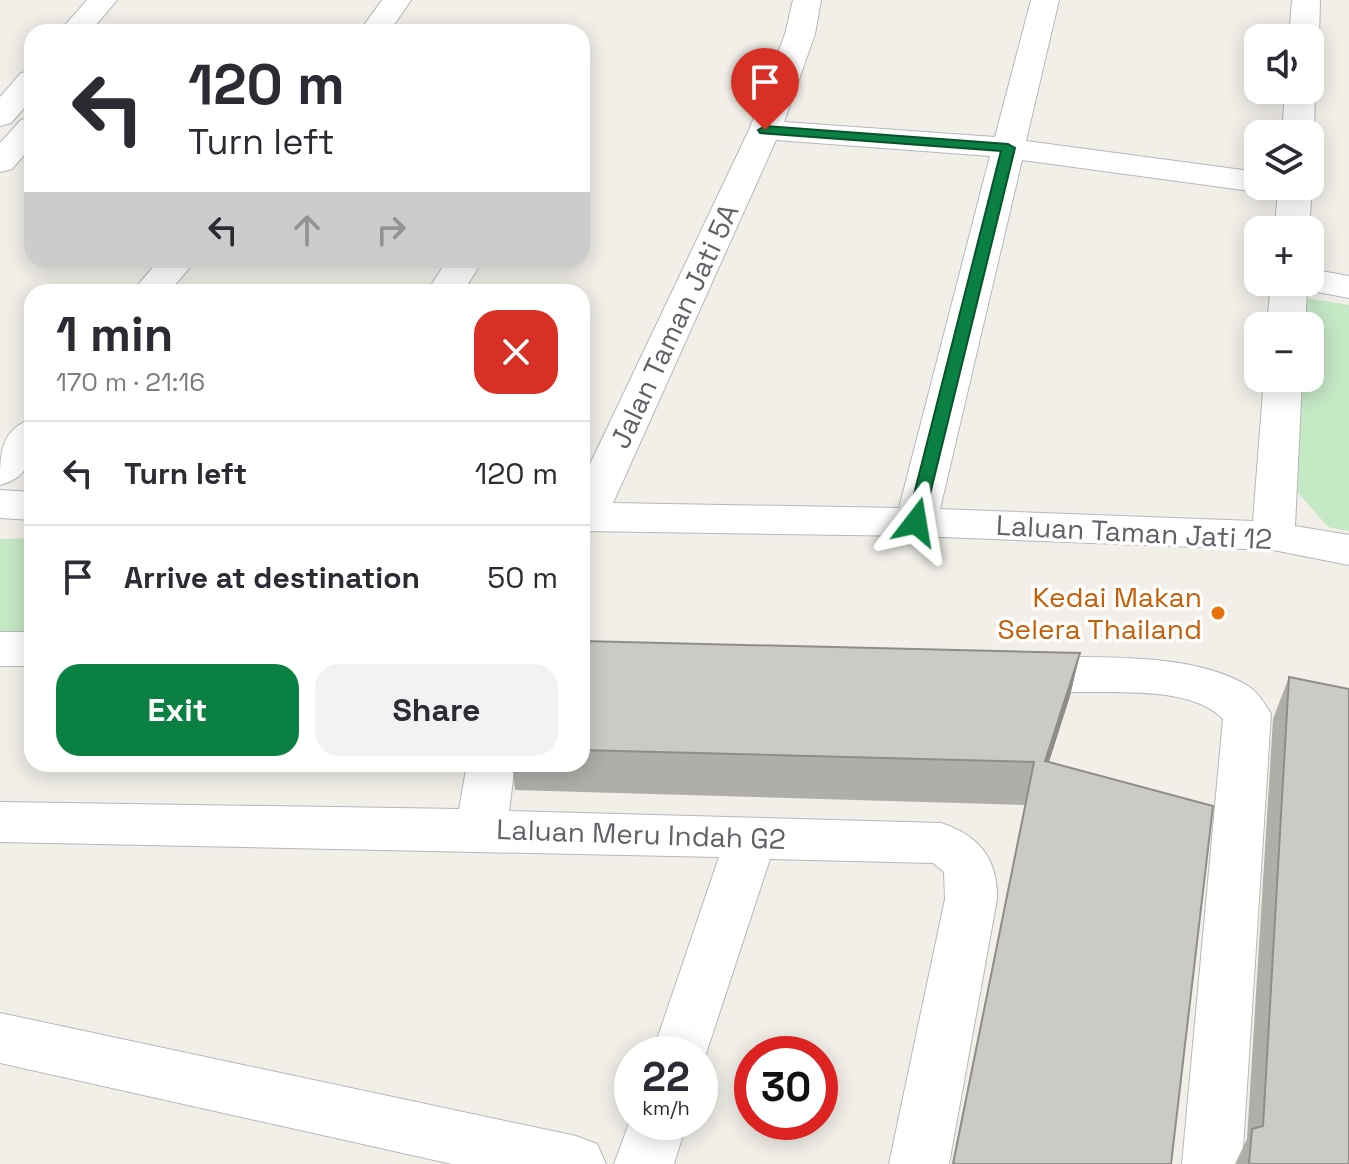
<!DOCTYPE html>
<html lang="en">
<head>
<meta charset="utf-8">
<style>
  body { margin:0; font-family:"Space Grotesk",sans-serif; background:#f2f2f3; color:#2b2b33; height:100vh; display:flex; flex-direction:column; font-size:30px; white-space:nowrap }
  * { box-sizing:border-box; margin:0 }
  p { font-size:26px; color:#7c7c81 }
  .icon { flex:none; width:44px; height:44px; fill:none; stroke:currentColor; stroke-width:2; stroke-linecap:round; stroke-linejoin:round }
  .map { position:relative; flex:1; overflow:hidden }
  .drawer { position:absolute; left:24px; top:284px; width:566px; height:488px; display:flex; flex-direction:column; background:#fff; border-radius:24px; box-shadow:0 4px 20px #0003 }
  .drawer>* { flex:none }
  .banner { position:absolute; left:24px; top:24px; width:566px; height:244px; border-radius:24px; box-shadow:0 4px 20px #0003; background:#fff; color:#2b2b33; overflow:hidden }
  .tools { position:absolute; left:1244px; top:24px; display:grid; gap:16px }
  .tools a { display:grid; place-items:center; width:80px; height:80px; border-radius:16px; background:#fff; box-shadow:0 4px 20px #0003; font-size:40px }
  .speed { position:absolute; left:614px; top:1036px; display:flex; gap:16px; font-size:40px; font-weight:700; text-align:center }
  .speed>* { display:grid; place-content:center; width:104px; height:104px; border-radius:50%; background:#fff; box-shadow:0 4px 20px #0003; line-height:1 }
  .speed small { font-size:20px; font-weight:400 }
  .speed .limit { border:12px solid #d22; background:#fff; color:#111 }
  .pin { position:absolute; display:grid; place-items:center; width:68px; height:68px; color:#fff; margin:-82px -34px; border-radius:50% 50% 50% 0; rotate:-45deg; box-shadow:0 0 8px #0007 }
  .pin .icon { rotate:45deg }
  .me { position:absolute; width:88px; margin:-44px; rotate:14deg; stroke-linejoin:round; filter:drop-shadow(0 0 6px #0008) }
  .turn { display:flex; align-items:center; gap:28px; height:168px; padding:0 32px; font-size:36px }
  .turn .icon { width:104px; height:104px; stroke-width:2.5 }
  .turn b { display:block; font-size:56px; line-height:68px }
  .lanes { display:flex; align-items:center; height:76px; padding:0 32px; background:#0003; justify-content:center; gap:40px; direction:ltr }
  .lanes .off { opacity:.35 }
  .round { display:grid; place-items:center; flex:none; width:84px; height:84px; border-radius:24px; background:#f2f2f3 }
  .summary { display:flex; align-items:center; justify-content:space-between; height:136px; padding:0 32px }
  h1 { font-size:48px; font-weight:600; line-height:60px }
  .action { display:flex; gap:16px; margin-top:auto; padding:16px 32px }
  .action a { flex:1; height:92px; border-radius:24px; background:#0b8043; color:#fff; font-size:32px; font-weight:600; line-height:92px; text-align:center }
  .action a+a { background:#f2f2f3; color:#2b2b33 }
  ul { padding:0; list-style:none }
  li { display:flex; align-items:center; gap:24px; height:104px; padding:0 32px; border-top:2px solid #e1e1e2 }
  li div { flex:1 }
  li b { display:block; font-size:30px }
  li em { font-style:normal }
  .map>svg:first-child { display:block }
  .green { fill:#c5e8c5 }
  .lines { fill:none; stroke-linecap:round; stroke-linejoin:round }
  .minor-casing { stroke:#b5b8bc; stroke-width:2 }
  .minor { fill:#fff; fill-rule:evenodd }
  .wall { fill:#afaea9 }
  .shaded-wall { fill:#8f8d8a }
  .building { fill:#cccac5; stroke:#8f8d8a; stroke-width:2 }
  .route { fill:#0b8043; stroke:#07532c; stroke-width:2 }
  .food-dot { fill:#e8710a; stroke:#fff; stroke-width:3 }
  .labels { text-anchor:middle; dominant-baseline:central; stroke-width:7; stroke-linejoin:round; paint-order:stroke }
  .street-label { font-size:28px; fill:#5f6368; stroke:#fff }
  .food-label { font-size:28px; fill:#c56008; stroke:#fff; text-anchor:end }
</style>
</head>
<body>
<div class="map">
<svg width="1349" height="1164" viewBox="0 0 1349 1164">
  <rect width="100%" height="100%" fill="#f1efe8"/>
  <g class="green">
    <polygon points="1306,298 1349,305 1349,531 1328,527 1288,481 1298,378 1310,378 1310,326 1303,326"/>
    <polygon points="32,538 32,635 0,635 0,539"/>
  </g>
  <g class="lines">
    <defs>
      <g id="minor">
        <polygon points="87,0 117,0 90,32 59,32"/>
        <polygon points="382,0 411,0 389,32 359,32"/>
        <path d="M793,0H821L815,34L784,122L995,137L1031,0H1059L1026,141L1258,172V186H1272L1258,192L1022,160L940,509L1253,521L1264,378H1302L1295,526L1349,535V565L1273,550L916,536L582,531V481L749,130L785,34ZM776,140L990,156L899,508L613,503Z"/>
        <polygon points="1292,0 1320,0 1319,38 1314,44 1310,45 1310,38 1289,38"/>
        <polygon points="32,71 32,99 11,123 0,126 0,97 21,73"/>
        <polygon points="1310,83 1315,90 1314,134 1310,140 1310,134 1282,134 1285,90 1310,90"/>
        <polygon points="32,117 32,146 12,169 0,172 0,143 21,120"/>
        <polygon points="1310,183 1312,186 1309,230 1275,230 1278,186 1310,186"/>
        <polygon points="159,260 196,260 169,292 132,292"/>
        <polygon points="447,260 483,260 463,292 427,292"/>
        <polygon points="1310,269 1349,276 1349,298 1307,290 1305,326 1267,326 1271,282 1310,282"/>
        <path d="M32,419C32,450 35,476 0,485C0,455 0,429 32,419Z"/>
        <polygon points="0,490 32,492 32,520 0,518"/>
        <rect x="0" y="632" width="32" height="34"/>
        <path d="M1016,657C1082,658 1191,650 1248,686C1258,692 1265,704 1271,714L1242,1164H1182L1223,719C1181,674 1057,703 1000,686L993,674L1000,662Z"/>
        <path d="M467,764H515L509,811L941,823C978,835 998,858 997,899L949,1164H889L945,899L944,872L933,863L770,859L700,1072V1054H652L719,857L0,842V802L459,809Z"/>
        <polygon points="0,1013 576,1136 597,1144 606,1164 452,1164 0,1063"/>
        <polygon points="632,1115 632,1122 687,1122 674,1164 614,1164"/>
      </g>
    </defs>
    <use href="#minor" class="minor-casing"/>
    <use href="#minor" class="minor"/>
  </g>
  <g class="wall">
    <polygon points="582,641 1080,653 1070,696 1049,761 1171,1164 952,1164 1025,805 515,790 512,764 582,764"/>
    <polygon points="1289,677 1349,1164 1235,1164 1247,1139 1273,719"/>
  </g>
  <polygon class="shaded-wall" points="1080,653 1070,696 1036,803 1045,761"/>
  <g class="building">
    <polygon points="582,641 1080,653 1045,761 1213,806 1171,1164 953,1164 1034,762 582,750"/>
    <polygon points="1289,677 1349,689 1349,1164 1249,1164 1252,1129 1263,1126"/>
  </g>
  <polygon class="route" points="765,126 1008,144 1015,148 922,527 910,527 907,522 1001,151 760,133 758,130"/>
  <circle class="food-dot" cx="1218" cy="613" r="8"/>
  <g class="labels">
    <g class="street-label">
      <text transform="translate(674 326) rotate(-65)">Jalan Taman Jati 5A</text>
      <text transform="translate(1134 532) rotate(3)">Laluan Taman Jati 12</text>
      <text transform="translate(641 834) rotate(2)">Laluan Meru Indah G2</text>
    </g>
    <g class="food-label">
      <text x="1202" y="597">Kedai Makan<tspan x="1202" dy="32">Selera Thailand</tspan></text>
    </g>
  </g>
</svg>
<div class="tools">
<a><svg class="icon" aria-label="sound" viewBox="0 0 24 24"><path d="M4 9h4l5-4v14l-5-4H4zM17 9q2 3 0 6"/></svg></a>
<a><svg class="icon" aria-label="layers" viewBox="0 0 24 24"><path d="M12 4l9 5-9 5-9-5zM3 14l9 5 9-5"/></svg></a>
<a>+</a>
<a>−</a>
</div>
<div class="speed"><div>22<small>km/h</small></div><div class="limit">30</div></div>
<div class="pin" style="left:765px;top:130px;background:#d93025"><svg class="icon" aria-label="arrive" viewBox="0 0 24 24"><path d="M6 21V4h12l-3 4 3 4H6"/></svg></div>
<svg class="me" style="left:916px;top:522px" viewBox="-20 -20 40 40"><path d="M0-17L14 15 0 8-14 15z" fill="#0b8043" stroke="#fff" stroke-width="4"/></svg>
<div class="banner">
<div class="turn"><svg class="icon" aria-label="left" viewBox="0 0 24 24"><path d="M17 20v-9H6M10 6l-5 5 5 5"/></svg><div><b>120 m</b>Turn left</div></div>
<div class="lanes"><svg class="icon" aria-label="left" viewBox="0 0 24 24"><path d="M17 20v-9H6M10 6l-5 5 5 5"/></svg><svg class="icon off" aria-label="ahead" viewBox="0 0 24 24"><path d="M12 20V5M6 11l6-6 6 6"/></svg><svg class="icon off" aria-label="right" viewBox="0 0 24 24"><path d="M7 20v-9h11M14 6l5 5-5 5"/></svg></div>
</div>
<section class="drawer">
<div class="summary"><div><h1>1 min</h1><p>170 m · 21:16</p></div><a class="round" style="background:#d93025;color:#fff"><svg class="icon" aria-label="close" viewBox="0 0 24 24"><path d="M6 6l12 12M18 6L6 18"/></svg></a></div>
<ul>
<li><svg class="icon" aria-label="left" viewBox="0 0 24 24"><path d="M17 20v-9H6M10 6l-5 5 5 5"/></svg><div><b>Turn left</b></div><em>120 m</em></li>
<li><svg class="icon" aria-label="arrive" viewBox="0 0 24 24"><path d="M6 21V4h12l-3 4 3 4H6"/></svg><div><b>Arrive at destination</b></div><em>50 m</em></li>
</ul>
<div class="action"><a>Exit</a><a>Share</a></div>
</section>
</div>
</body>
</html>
